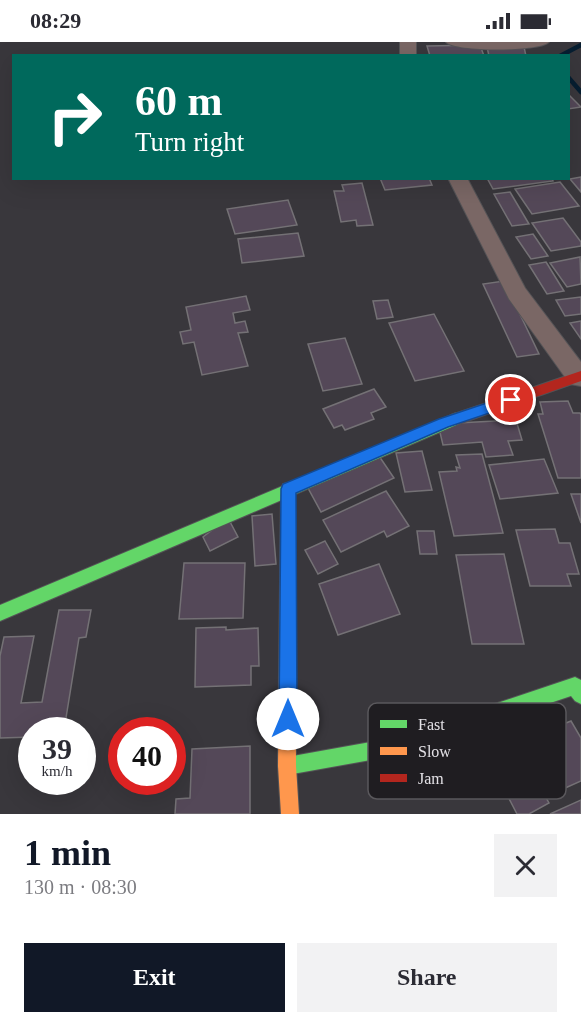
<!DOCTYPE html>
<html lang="en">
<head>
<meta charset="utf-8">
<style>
  body { margin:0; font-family:"Times New Roman",serif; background:#f2f2f3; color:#2b2b33; height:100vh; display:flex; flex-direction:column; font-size:22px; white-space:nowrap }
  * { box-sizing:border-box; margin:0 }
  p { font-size:20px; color:#7c7c81 }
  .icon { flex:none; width:33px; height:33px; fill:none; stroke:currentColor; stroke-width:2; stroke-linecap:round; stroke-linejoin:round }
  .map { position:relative; height:772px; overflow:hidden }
  .details { display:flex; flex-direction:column; background:#fff; flex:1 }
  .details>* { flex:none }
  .hud { position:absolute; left:12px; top:12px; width:558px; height:126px; border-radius:0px; box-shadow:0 6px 24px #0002; background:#00695c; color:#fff; overflow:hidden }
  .speed { position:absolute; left:18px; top:675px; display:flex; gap:12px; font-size:30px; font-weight:700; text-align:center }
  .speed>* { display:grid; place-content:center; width:78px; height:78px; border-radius:50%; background:#fff; box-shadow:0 6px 24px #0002; line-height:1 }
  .speed small { font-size:15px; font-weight:400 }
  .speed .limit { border:9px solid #d22; background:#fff; color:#111 }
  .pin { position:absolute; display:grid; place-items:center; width:51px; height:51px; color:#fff; margin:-26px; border:3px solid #fff; border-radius:50%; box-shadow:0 2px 6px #0007 }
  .me { position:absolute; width:66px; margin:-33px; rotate:0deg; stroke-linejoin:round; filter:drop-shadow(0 0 4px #0008) }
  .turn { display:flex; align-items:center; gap:21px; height:126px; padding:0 24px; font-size:27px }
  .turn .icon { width:78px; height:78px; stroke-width:2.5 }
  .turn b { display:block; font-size:42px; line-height:51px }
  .round { display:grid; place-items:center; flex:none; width:63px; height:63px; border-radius:0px; background:#f2f2f3 }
  .head { display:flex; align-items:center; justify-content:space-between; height:102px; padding:0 24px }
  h1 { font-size:36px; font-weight:700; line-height:45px; color:#111827 }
  .primary-button { display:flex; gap:12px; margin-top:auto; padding:12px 24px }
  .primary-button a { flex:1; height:69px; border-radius:0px; background:#111827; color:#fff; font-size:24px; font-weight:700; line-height:69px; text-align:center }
  .primary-button a+a { background:#f2f2f3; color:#2b2b33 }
  .status { display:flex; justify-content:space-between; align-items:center; height:42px; padding:0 30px; background:#fff; direction:ltr }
  .status svg { height:16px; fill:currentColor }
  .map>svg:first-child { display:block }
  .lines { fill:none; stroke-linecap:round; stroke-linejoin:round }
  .stream { stroke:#061e31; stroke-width:4.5 }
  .building { fill:#544858; stroke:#747175; stroke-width:1.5 }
  .street-casing { stroke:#545356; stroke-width:2 }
  .fast-casing { stroke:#545356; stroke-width:2 }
  .slow-casing { stroke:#545356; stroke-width:2 }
  .jam-casing { stroke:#545356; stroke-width:2 }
  .street { fill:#7a6765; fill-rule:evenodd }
  .fast { fill:#63d668; fill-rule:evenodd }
  .slow { fill:#ff974d; fill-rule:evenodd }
  .jam { fill:#b3261e; fill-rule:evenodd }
  .route { fill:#1a73e8; stroke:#114b97; stroke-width:1.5 }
  .key { fill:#1f1d21; stroke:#5a585c; stroke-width:1.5 }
  .key-label { font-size:16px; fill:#e3e1e6 }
</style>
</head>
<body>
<div class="status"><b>08:29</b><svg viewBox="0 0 49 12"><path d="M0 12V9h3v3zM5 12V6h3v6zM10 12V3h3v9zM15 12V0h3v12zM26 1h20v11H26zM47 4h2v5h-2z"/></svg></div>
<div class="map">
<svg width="581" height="772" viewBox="0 0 581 772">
  <rect width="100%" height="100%" fill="#39373c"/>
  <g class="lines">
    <g class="stream">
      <polyline points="560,14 581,3"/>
      <polyline points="568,35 581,50"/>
    </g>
  </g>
  <g class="building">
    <polygon points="480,3 484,14 430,14 427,4"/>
    <polygon points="487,5 524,5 526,14 489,14"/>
    <polygon points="568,52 581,65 568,67"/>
    <polygon points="581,135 581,150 570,137"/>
    <polygon points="380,136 429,136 432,143 385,148"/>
    <polygon points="487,136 552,136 553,139 493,147"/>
    <polygon points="560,140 579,164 532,172 515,147"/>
    <polygon points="362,141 373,183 357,184 356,178 341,180 334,149 344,149 342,143"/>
    <polygon points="510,150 529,182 512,184 494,152"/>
    <polygon points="288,158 297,183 235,192 227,167"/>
    <polygon points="563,176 581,200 581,204 551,209 532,181"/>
    <polygon points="298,191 304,214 242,221 238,197"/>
    <polygon points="533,192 548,214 531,217 516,195"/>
    <polygon points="580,215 581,242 567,245 550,221"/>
    <polygon points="546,220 564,249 547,252 529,223"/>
    <polygon points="504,239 539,312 517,315 483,242"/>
    <polygon points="246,254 250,268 233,271 235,281 245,279 248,290 238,291 248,324 202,333 194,300 183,302 180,290 191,288 186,265"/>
    <polygon points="581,255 581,272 565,274 556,258"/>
    <polygon points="388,258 393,275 377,277 373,259"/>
    <polygon points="434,272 464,329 415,339 389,281"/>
    <polygon points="581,279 581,297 570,281"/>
    <polygon points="345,296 362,342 323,349 308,302"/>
    <polygon points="374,347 386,365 371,371 374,377 345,388 342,383 334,386 323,367"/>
    <polygon points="568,359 573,371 580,371 581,373 581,436 558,436 538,372 543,372 540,360"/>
    <polygon points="516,378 522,398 508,399 513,413 486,415 482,400 443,403 438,382"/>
    <polygon points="422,409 432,448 405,450 396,411"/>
    <polygon points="482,412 503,491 454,494 439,430 457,429 456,425 460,426 456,413"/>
    <polygon points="379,414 394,436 321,470 308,446"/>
    <polygon points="544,417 558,451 500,457 489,423"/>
    <polygon points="386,449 409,484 387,495 384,489 341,510 323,478"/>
    <polygon points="571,452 581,452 581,481"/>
    <polygon points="272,472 276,522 255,524 252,474"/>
    <polygon points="228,476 238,495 210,509 203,495"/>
    <polygon points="555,487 559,501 570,501 579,532 567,532 571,544 530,544 516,488"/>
    <polygon points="417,489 434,489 437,512 420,512"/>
    <polygon points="325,499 338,522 318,532 305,508"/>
    <polygon points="504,512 524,602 472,602 456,513"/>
    <polygon points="184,521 245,521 243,576 179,577"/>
    <polygon points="379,522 400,572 338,593 319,542"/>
    <polygon points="59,568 91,568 86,595 79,596 64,688 32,688 32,695 0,696 0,614 4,595 34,594 21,661 42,660"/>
    <polygon points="226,585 226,588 258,586 259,624 251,624 251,643 195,645 196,586"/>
    <polygon points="571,679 581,696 581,739 563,747 536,693"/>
    <polygon points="530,695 546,724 532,731 549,761 529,772 517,772 488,716"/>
    <polygon points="250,704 250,772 175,772 176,757 190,756 192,707"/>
    <polygon points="581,758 581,772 550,772"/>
  </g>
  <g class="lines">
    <defs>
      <g id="street">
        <rect x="400" y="0" width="16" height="14"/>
        <path d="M446,0H549C539,10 455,10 446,0Z"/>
        <polygon points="448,136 467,136 525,246 581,320 581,344 570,342 509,257"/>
      </g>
      <g id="fast">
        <polygon points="456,371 461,373 463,377 461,381 0,579 0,563"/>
        <polygon points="575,635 581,638 581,662 575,659 571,654 393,714 287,733 281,730 278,724 281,718 287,715 393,696"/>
      </g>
      <polygon id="slow" points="288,441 293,442 295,447 296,724 299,772 281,772 278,724 281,447 283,442"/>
      <polygon id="jam" points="581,329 581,339 456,383 451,381 449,377 451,373"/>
    </defs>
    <use href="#street" class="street-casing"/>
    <use href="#fast" class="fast-casing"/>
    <use href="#slow" class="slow-casing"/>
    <use href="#jam" class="jam-casing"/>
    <use href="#street" class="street"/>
    <use href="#fast" class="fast"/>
    <use href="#slow" class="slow"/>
    <use href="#jam" class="jam"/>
  </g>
  <polygon class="route" points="511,353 516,354 518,358 516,362 448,385 296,451 297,677 294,684 288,686 281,684 279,677 281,447 283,442 439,377"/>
  <rect x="368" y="661" width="198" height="96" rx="9" class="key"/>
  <rect x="380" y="678" width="27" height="8" fill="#63d668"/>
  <rect x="380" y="705" width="27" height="8" fill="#ff974d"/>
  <rect x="380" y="732" width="27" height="8" fill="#b3261e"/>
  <g class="key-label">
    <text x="418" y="688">Fast</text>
    <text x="418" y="715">Slow</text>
    <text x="418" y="742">Jam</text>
  </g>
</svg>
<div class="speed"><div>39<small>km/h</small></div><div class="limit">40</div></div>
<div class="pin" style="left:511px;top:358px;background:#d93025"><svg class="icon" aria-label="arrive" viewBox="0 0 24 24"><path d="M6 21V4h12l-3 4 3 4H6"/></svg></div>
<svg class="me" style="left:288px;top:677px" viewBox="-20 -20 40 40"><circle r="19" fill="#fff"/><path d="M0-13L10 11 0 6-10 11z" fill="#1a73e8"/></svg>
<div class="hud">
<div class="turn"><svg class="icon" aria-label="right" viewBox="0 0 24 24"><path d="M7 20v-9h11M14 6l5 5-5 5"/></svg><div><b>60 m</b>Turn right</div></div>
</div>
</div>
<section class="details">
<div class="head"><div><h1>1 min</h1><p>130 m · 08:30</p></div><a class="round"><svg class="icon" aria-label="close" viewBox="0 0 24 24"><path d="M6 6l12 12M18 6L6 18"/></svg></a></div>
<div class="primary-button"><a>Exit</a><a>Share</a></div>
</section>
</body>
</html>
